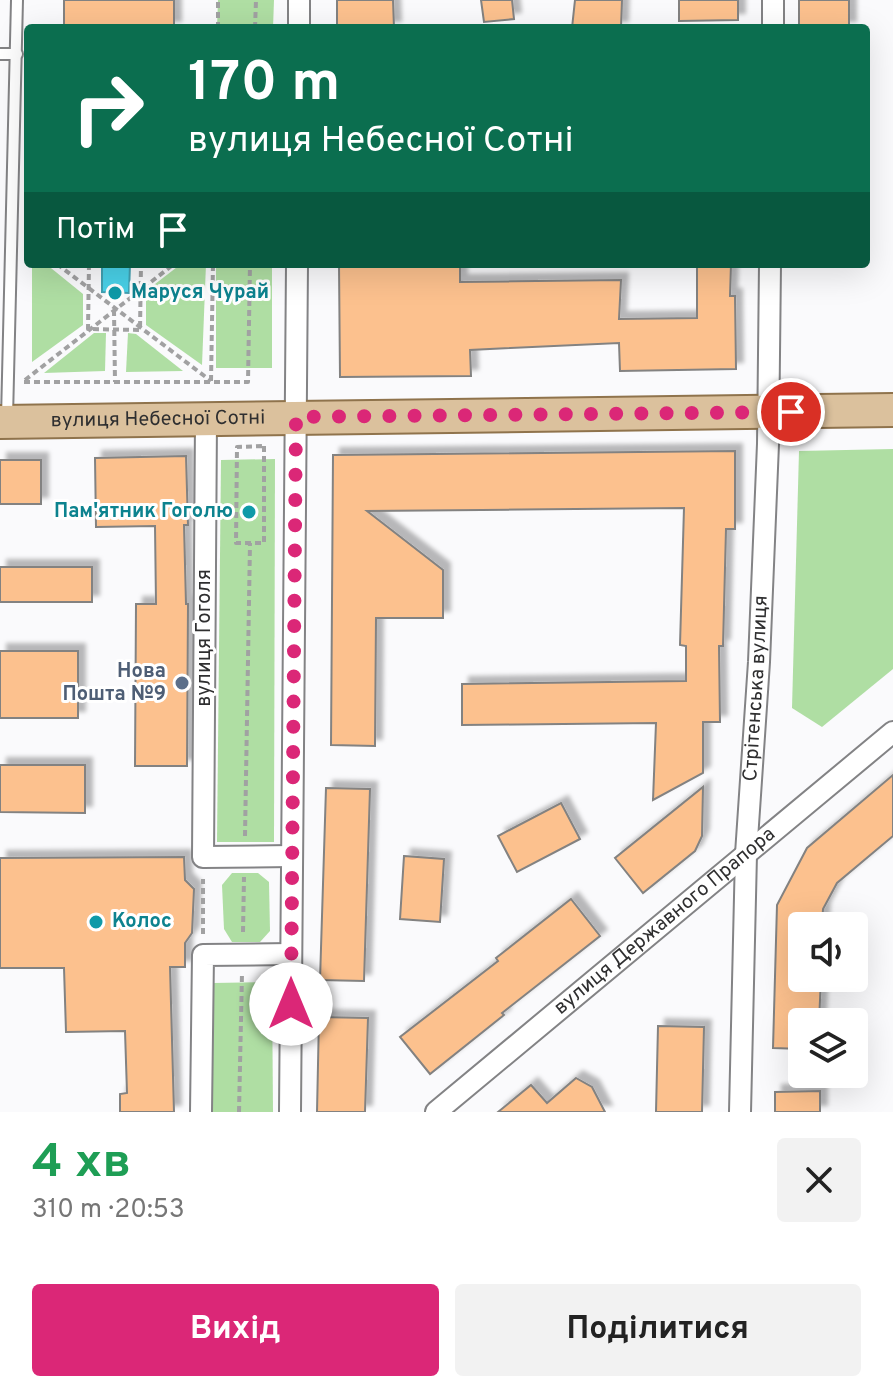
<!DOCTYPE html>
<html lang="uk">
<head>
<meta charset="utf-8">
<style>
  body { margin:0; font-family:Overpass,sans-serif; background:#f2f2f2; color:#222; height:100vh; display:flex; flex-direction:column; font-size:30px; white-space:nowrap }
  * { box-sizing:border-box; margin:0 }
  p { font-size:26px; color:#767676 }
  .icon { flex:none; width:44px; height:44px; fill:none; stroke:currentColor; stroke-width:2; stroke-linecap:round; stroke-linejoin:round }
  .map { position:relative; height:1112px; overflow:hidden }
  .details { display:flex; flex-direction:column; background:#fff; flex:1 }
  .details>* { flex:none }
  .hud { position:absolute; left:24px; top:24px; width:846px; height:244px; border-radius:8px; box-shadow:0 8px 32px #0002; background:#0b6e4f; color:#fff; overflow:hidden }
  .tools { position:absolute; left:788px; top:912px; display:grid; gap:16px }
  .tools a { display:grid; place-items:center; width:80px; height:80px; border-radius:8px; background:#fff; box-shadow:0 8px 32px #0002; font-size:40px }
  .pin { position:absolute; display:grid; place-items:center; width:68px; height:68px; color:#fff; margin:-34px; border:4px solid #fff; border-radius:50%; box-shadow:0 2px 8px #0007 }
  .me { position:absolute; width:88px; margin:-44px; rotate:0deg; stroke-linejoin:round; filter:drop-shadow(0 0 6px #0008) }
  .turn { display:flex; align-items:center; gap:28px; height:168px; padding:0 32px; font-size:36px }
  .turn .icon { width:104px; height:104px; stroke-width:2.5 }
  .turn b { display:block; font-size:56px; line-height:68px }
  .then { display:flex; align-items:center; height:76px; padding:0 32px; background:#0003; gap:16px; font-size:30px }
  .round { display:grid; place-items:center; flex:none; width:84px; height:84px; border-radius:8px; background:#f2f2f2 }
  .summary { display:flex; align-items:center; justify-content:space-between; height:136px; padding:0 32px }
  h1 { font-size:48px; font-weight:700; line-height:60px; color:#1e9e55 }
  .primary-button { display:flex; gap:16px; margin-top:auto; padding:16px 32px }
  .primary-button a { flex:1; height:92px; border-radius:8px; background:#db2777; color:#fff; font-size:32px; font-weight:700; line-height:92px; text-align:center }
  .primary-button a+a { background:#f2f2f2; color:#222 }
  .map>svg:first-child { display:block }
  .green { fill:#afdea3 }
  .water { fill:#49d1e8; stroke:#41a0b1; stroke-width:2 }
  .building { fill:#fcc18e; stroke:#838281; stroke-width:2; filter:url(#shadow) }
  .lines { fill:none; stroke-linecap:round; stroke-linejoin:round }
  .lane-casing { stroke:#838385; stroke-width:14 }
  .street-casing { stroke:#838385; stroke-width:24 }
  .primary-casing { stroke:#8f734c; stroke-width:36 }
  .path { stroke:#a1a1a2; stroke-width:4; stroke-dasharray:6 4; stroke-linecap:butt }
  .lane { stroke:#fff; stroke-width:10 }
  .street { stroke:#fff; stroke-width:20 }
  .primary { stroke:#dbc19d; stroke-width:32 }
  .route { stroke:#db2777; stroke-width:14; stroke-dasharray:0 25.2 }
  .culture-dot { fill:#0f9aa8; stroke:#fff; stroke-width:3 }
  .service-dot { fill:#5c6f8a; stroke:#fff; stroke-width:3 }
  .labels { text-anchor:middle; dominant-baseline:central; stroke-width:6; stroke-linejoin:round; paint-order:stroke }
  .culture-label { font-size:20px; font-weight:bold; fill:#0d838f; stroke:#fff; text-anchor:start }
  .street-label { font-size:20px; fill:#2f2f30; stroke:#fff }
  .service-label { font-size:20px; font-weight:bold; fill:#4e5e75; stroke:#fff; text-anchor:end }
</style>
</head>
<body>
<div class="map">
<svg width="893" height="1112" viewBox="0 0 893 1112">
  <defs>
    <filter id="shadow"><feDropShadow dx="7" dy="-7" stdDeviation="2" flood-color="#0004"/></filter>
  </defs>
  <rect width="100%" height="100%" fill="#fafafc"/>
  <g class="green">
    <polygon points="218,0 274,0 273,28 217,28"/>
    <polygon points="32,264 46,264 83,294 83,325 32,362"/>
    <polygon points="181,264 206,264 202,365 146,325 146,291"/>
    <rect x="216" y="264" width="56" height="104"/>
    <polygon points="94,333 106,333 105,371 44,373"/>
    <polygon points="128,333 136,334 183,371 126,372"/>
    <polygon points="893,449 893,669 822,727 792,708 799,451"/>
    <polygon points="275,459 274,842 217,842 221,460"/>
    <polygon points="232,873 258,873 269,882 270,931 260,942 232,942 224,929 222,885"/>
    <polygon points="272,982 273,1112 213,1112 213,983"/>
  </g>
  <polygon class="water" points="102,264 130,264 129,293 102,292"/>
  <g class="building">
    <rect x="64" y="0" width="110" height="28"/>
    <polygon points="337,0 393,0 394,28 337,28"/>
    <polygon points="481,0 512,0 514,19 484,22"/>
    <polygon points="575,0 622,0 621,28 572,28"/>
    <polygon points="679,0 738,0 738,20 679,21"/>
    <rect x="799" y="0" width="50" height="28"/>
    <polygon points="339,264 460,264 460,282 621,280 619,319 697,318 697,264 731,264 730,296 735,296 736,369 620,371 619,343 470,350 471,376 340,377"/>
    <polygon points="735,451 735,529 726,529 723,646 719,646 720,722 703,722 703,773 653,800 656,723 462,725 462,684 686,681 686,646 680,645 684,508 367,511 443,570 443,618 376,618 375,746 331,745 333,455"/>
    <polygon points="186,456 188,525 184,525 186,604 188,604 187,766 135,766 136,604 156,604 155,526 96,527 95,458"/>
    <rect x="0" y="460" width="41" height="44"/>
    <rect x="0" y="567" width="92" height="35"/>
    <rect x="0" y="651" width="78" height="67"/>
    <polygon points="0,765 85,765 85,813 0,812"/>
    <polygon points="893,775 893,836 837,883 823,909 822,926 802,926 802,978 821,978 819,1022 802,1022 802,1049 773,1048 777,905 807,848"/>
    <polygon points="703,787 702,836 695,851 643,893 615,858"/>
    <polygon points="326,788 370,789 364,981 320,980"/>
    <polygon points="561,803 580,839 517,872 498,836"/>
    <polygon points="404,856 444,859 440,922 400,919"/>
    <polygon points="184,857 185,880 194,889 192,933 185,943 185,967 170,967 174,1112 120,1112 120,1094 127,1093 125,1031 66,1032 64,968 0,968 0,858"/>
    <polygon points="571,899 600,936 502,1013 504,1015 430,1074 400,1037 498,961 496,958"/>
    <polygon points="319,1017 368,1018 365,1112 317,1112"/>
    <polygon points="658,1026 704,1027 702,1112 656,1112"/>
    <polygon points="576,1078 592,1087 605,1112 498,1112 531,1085 547,1103"/>
    <polygon points="820,1091 820,1112 775,1112 775,1092"/>
  </g>
  <g class="lines">
    <defs>
      <g id="lane">
        <polyline points="0,54 17,54"/>
        <polyline points="7,418 17,0"/>
      </g>
      <g id="street">
        <polyline points="299,28 299,0"/>
        <polyline points="773,28 773,0"/>
        <polyline points="206,420 203,857 292,856"/>
        <polyline points="201,1112 203,955 291,954"/>
        <polyline points="290,1112 297,264"/>
        <path id="s1" d="M436,1112L893,732"/>
        <path id="s2" d="M740,1112L746,854L759,662L768,444L770,264"/>
      </g>
      <g id="primary">
        <path id="s3" d="M0,422L893,410"/>
      </g>
    </defs>
    <use href="#lane" class="lane-casing"/>
    <use href="#street" class="street-casing"/>
    <use href="#primary" class="primary-casing"/>
    <g class="path">
      <polyline points="218,28 218,0"/>
      <polyline points="255,28 256,0"/>
      <polyline points="57,264 211,381"/>
      <polyline points="89,264 88,329 140,330 141,264"/>
      <polyline points="114,310 115,382"/>
      <polyline points="25,380 174,264"/>
      <polyline points="211,381 213,264"/>
      <polyline points="24,382 248,382 250,264"/>
      <polygon points="264,446 264,543 236,543 237,447"/>
      <polyline points="245,836 250,543"/>
      <polyline points="243,932 244,877"/>
      <polyline points="203,934 203,879"/>
      <polyline points="239,1112 242,973"/>
    </g>
    <use href="#lane" class="lane"/>
    <use href="#street" class="street"/>
    <use href="#primary" class="primary"/>
  </g>
  <g class="lines">
    <polyline class="route" points="291,1004 296,417 791,412"/>
  </g>
  <g class="culture-dot">
    <circle cx="115" cy="293" r="8"/>
    <circle cx="249" cy="512" r="8"/>
    <circle cx="96" cy="922" r="8"/>
  </g>
  <circle class="service-dot" cx="182" cy="683" r="8"/>
  <g class="labels">
    <g class="culture-label">
      <text x="131" y="293">Маруся Чурай</text>
      <text x="233" y="512" text-anchor="end">Пам'ятник Гоголю</text>
      <text x="112" y="922">Колос</text>
    </g>
    <g class="street-label">
      <text stroke="none"><textPath href="#s3" startOffset="158">вулиця Небесної Сотні</textPath></text>
      <text transform="translate(205 638) rotate(-90)">вулиця Гоголя</text>
      <text stroke="none"><textPath href="#s2" startOffset="424">Стрітенська вулиця</textPath></text>
      <text stroke="none"><textPath href="#s1" startOffset="298">вулиця Державного Прапора</textPath></text>
    </g>
    <g class="service-label">
      <text x="166" y="672">Нова<tspan x="166" dy="23">Пошта №9</tspan></text>
    </g>
  </g>
</svg>
<div class="tools">
<a><svg class="icon" aria-label="sound" viewBox="0 0 24 24"><path d="M4 9h4l5-4v14l-5-4H4zM17 9q2 3 0 6"/></svg></a>
<a><svg class="icon" aria-label="layers" viewBox="0 0 24 24"><path d="M12 4l9 5-9 5-9-5zM3 14l9 5 9-5"/></svg></a>
</div>
<div class="pin" style="left:791px;top:412px;background:#d93025"><svg class="icon" aria-label="arrive" viewBox="0 0 24 24"><path d="M6 21V4h12l-3 4 3 4H6"/></svg></div>
<svg class="me" style="left:291px;top:1004px" viewBox="-20 -20 40 40"><circle r="19" fill="#fff"/><path d="M0-13L10 11 0 6-10 11z" fill="#db2777"/></svg>
<div class="hud">
<div class="turn"><svg class="icon" aria-label="right" viewBox="0 0 24 24"><path d="M7 20v-9h11M14 6l5 5-5 5"/></svg><div><b>170 m</b>вулиця Небесної Сотні</div></div>
<div class="then">Потім<svg class="icon" aria-label="arrive" viewBox="0 0 24 24"><path d="M6 21V4h12l-3 4 3 4H6"/></svg></div>
</div>
</div>
<section class="details">
<div class="summary"><div><h1>4 хв</h1><p>310 m · 20:53</p></div><a class="round"><svg class="icon" aria-label="close" viewBox="0 0 24 24"><path d="M6 6l12 12M18 6L6 18"/></svg></a></div>
<div class="primary-button"><a>Вихід</a><a>Поділитися</a></div>
</section>
</body>
</html>
